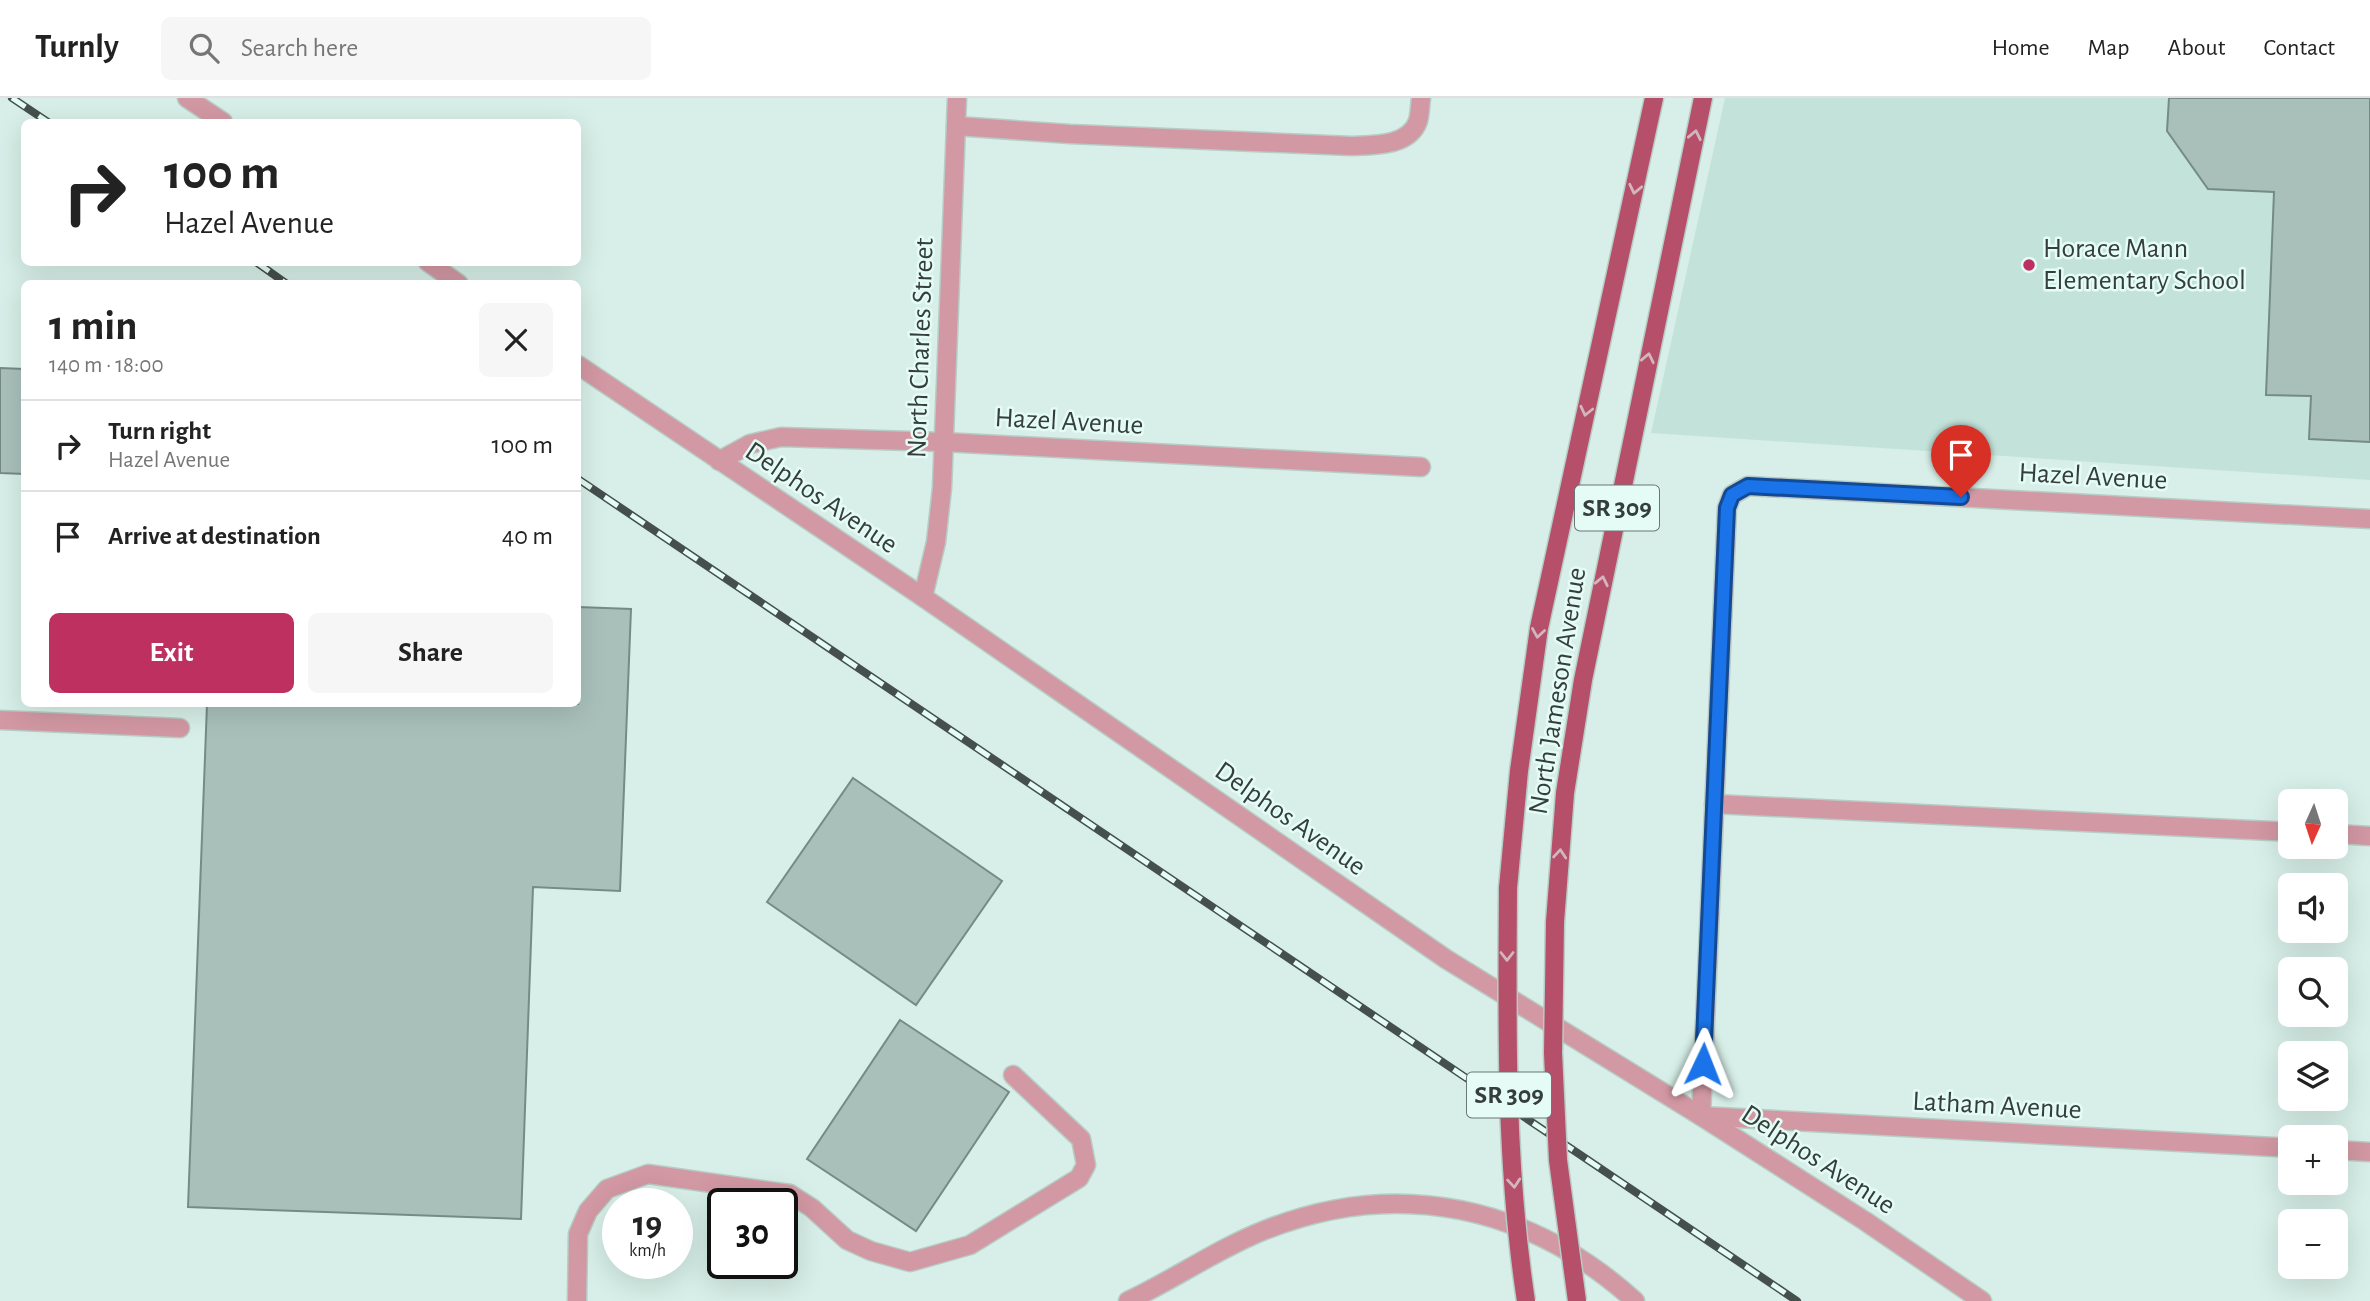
<!DOCTYPE html>
<html lang="en">
<head>
<meta charset="utf-8">
<style>
  body { margin:0; font-family:"Alegreya Sans",sans-serif; background:#f6f6f6; color:#222; height:100vh; display:flex; flex-direction:column; font-size:26px; white-space:nowrap }
  * { box-sizing:border-box; margin:0 }
  p { font-size:23px; color:#767676 }
  .icon { flex:none; width:38px; height:38px; fill:none; stroke:currentColor; stroke-width:2; stroke-linecap:round; stroke-linejoin:round }
  .map { position:relative; flex:1; overflow:hidden }
  .details { position:absolute; left:21px; top:182px; width:560px; height:427px; display:flex; flex-direction:column; background:#fff; border-radius:10px; box-shadow:0 7px 28px #0002 }
  .details>* { flex:none }
  .top-card { position:absolute; left:21px; top:21px; width:560px; height:147px; border-radius:10px; box-shadow:0 7px 28px #0002; background:#fff; color:#222; overflow:hidden }
  .needle { width:46px; rotate:183deg }
  .controls { position:absolute; left:2278px; top:691px; display:grid; gap:14px }
  .controls a { display:grid; place-items:center; width:70px; height:70px; border-radius:10px; background:#fff; box-shadow:0 7px 28px #0002; font-size:35px }
  .speed { position:absolute; left:602px; top:1090px; display:flex; gap:14px; font-size:35px; font-weight:700; text-align:center }
  .speed>* { display:grid; place-content:center; width:91px; height:91px; border-radius:50%; background:#fff; box-shadow:0 7px 28px #0002; line-height:1 }
  .speed small { font-size:18px; font-weight:400 }
  .speed .limit { border:4px solid #111; border-radius:10px; background:#fff; color:#111 }
  .pin { position:absolute; display:grid; place-items:center; width:60px; height:60px; color:#fff; margin:-72px -30px; border-radius:50% 50% 50% 0; rotate:-45deg; box-shadow:0 0 7px #0007 }
  .pin .icon { rotate:45deg }
  .me { position:absolute; width:77px; margin:-38px; rotate:2deg; stroke-linejoin:round; filter:drop-shadow(0 0 5px #0008) }
  .turn { display:flex; align-items:center; gap:24px; height:147px; padding:0 28px; font-size:32px }
  .turn .icon { width:91px; height:91px; stroke-width:2.5 }
  .turn b { display:block; font-size:49px; line-height:60px }
  .round { display:grid; place-items:center; flex:none; width:74px; height:74px; border-radius:10px; background:#f6f6f6 }
  .headline { display:flex; align-items:center; justify-content:space-between; height:119px; padding:0 28px }
  h1 { font-size:42px; font-weight:700; line-height:52px }
  .cta { display:flex; gap:14px; margin-top:auto; padding:14px 28px }
  .cta a { flex:1; height:80px; border-radius:10px; background:#be305f; color:#fff; font-size:28px; font-weight:700; line-height:80px; text-align:center }
  .cta a+a { background:#f6f6f6; color:#222 }
  ul { padding:0; list-style:none }
  li { display:flex; align-items:center; gap:21px; height:91px; padding:0 28px; border-top:2px solid #e0e0e0 }
  li div { flex:1 }
  li b { display:block; font-size:26px }
  li em { font-style:normal }
  header { display:flex; align-items:center; gap:42px; box-sizing:border-box; height:98px; padding:0 35px; background:#fff; border-bottom:2px solid #e0e0e0 }
  header strong { font-size:33px }
  nav { display:flex; gap:38px; margin-inline-start:auto; font-size:24px }
  .search { width:490px; height:63px; background:#f6f6f6; display:flex; align-items:center; gap:18px; box-sizing:border-box; padding:0 24px; border-radius:10px; color:#767676; font-size:26px }
  .map>svg:first-child { display:block }
  .built { fill:#c3e3da }
  .building { fill:#a9c0ba; stroke:#758b85; stroke-width:2 }
  .lines { fill:none; stroke-linecap:round; stroke-linejoin:round }
  .minor-casing { stroke:#b7ccc5; stroke-width:21 }
  .major-casing { stroke:#b7ccc5; stroke-width:21 }
  .minor { stroke:#d298a3; stroke-width:18 }
  .major { stroke:#b54f6a; stroke-width:18 }
  .rail-casing { stroke:#45504c; stroke-width:8 }
  .rail { stroke:#e4fcf5; stroke-width:5; stroke-dasharray:16; stroke-linecap:butt }
  .major-bridge-casing { stroke:#b7ccc5; stroke-width:21; stroke-linecap:butt }
  .major-bridge { stroke:#b54f6a; stroke-width:18 }
  .oneway { stroke:#d1b7bd }
  .route-casing { stroke:#114b97; stroke-width:18 }
  .route { stroke:#1a73e8; stroke-width:12 }
  .poi-dot { fill:#be305f; stroke:#e4fcf5; stroke-width:2.5 }
  .labels { text-anchor:middle; dominant-baseline:central; stroke-width:5; stroke-linejoin:round; paint-order:stroke }
  .shield { fill:#e4fcf5; stroke:#6a7773; stroke-width:2 }
  .shield-label { font-size:26px; font-weight:bold; fill:#353e3b }
  .poi-label { font-size:28px; fill:#353e3b; stroke:#e4fcf5; text-anchor:start }
  .street-label { font-size:28px; fill:#353e3b; stroke:#e4fcf5 }
</style>
</head>
<body>
<header>
<strong>Turnly</strong>
<div class="search"><svg class="icon" aria-label="search" viewBox="0 0 24 24"><circle cx="10" cy="10" r="6"/><path d="M15 15l6 6"/></svg>Search here</div>
<nav><a>Home</a><a>Map</a><a>About</a><a>Contact</a></nav>
</header>
<div class="map">
<svg width="2370" height="1203" viewBox="0 0 2370 1203">
  <rect width="100%" height="100%" fill="#d7efe8"/>
  <polygon class="built" points="1725,0 2370,0 2370,382 1651,335"/>
  <g class="building">
    <polygon points="2169,0 2370,0 2370,344 2309,341 2311,298 2266,297 2274,94 2208,91 2167,33"/>
    <polygon points="0,270 24,271 24,376 0,375"/>
    <polygon points="578,509 631,511 620,793 533,789 521,1121 188,1109 207,606 578,606"/>
    <polygon points="853,680 1002,783 916,907 767,804"/>
    <polygon points="900,922 1009,994 916,1133 807,1061"/>
  </g>
  <g class="lines">
    <defs>
      <g id="minor">
        <polyline points="187,0 223,24"/>
        <path d="M956,28L1070,36L1351,48C1372,47 1409,49 1418,23C1420,16 1420,7 1421,0"/>
        <polyline points="428,164 459,186"/>
        <polyline points="578,267 923,499 1446,861 1701,1018 1865,1123 1982,1203"/>
        <polyline points="719,363 750,346 781,339 943,344 1421,369"/>
        <polyline points="923,499 936,444 942,390 957,0"/>
        <polyline points="0,622 180,630"/>
        <polyline points="1714,706 2291,734"/>
        <polyline points="2336,736 2370,738"/>
        <polyline points="2291,1050 1701,1018 1727,410 1732,397 1748,388 2370,421"/>
        <polyline points="2336,1052 2370,1054"/>
        <polyline points="577,1203 578,1136 588,1113 607,1091 648,1076 790,1096 812,1110 847,1142 871,1153 910,1164 970,1147 1079,1080 1086,1067 1081,1041 1013,977"/>
        <path d="M1128,1203C1175,1181 1217,1151 1265,1132C1398,1079 1530,1108 1635,1203"/>
      </g>
      <g id="major">
        <polyline points="1508,790 1519,673 1539,530 1654,0"/>
        <polyline points="1555,824 1565,695 1583,582 1703,0"/>
      </g>
    </defs>
    <use href="#minor" class="minor-casing"/>
    <use href="#major" class="major-casing"/>
    <use href="#minor" class="minor"/>
    <use href="#major" class="major"/>
    <defs>
      <g id="rail">
        <polyline points="12,0 48,24"/>
        <polyline points="256,164 287,186"/>
        <polyline points="578,381 1797,1203"/>
      </g>
    </defs>
    <use href="#rail" class="rail-casing"/>
    <use href="#rail" class="rail"/>
    <defs>
      <g id="major-bridge">
        <path d="M1508,790C1507,928 1505,1066 1526,1203"/>
        <polyline points="1555,824 1553,955 1558,1062 1577,1203"/>
      </g>
    </defs>
    <use href="#major-bridge" class="major-bridge-casing"/>
    <use href="#major-bridge" class="major-bridge"/>
  </g>
  <defs><path id="oneway-chevron" d="M-2-3.5L2.5 0L-2 3.5" fill="none" stroke-width="1.6" stroke-linecap="round" stroke-linejoin="round" transform="scale(1.75)"/></defs>
  <g class="oneway">
    <use href="#oneway-chevron" transform="translate(1695 37) rotate(-78)"/>
    <use href="#oneway-chevron" transform="translate(1635 91) rotate(102)"/>
    <use href="#oneway-chevron" transform="translate(1648 260) rotate(-78)"/>
    <use href="#oneway-chevron" transform="translate(1586 313) rotate(103)"/>
    <use href="#oneway-chevron" transform="translate(1602 483) rotate(-78)"/>
    <use href="#oneway-chevron" transform="translate(1538 535) rotate(99)"/>
    <use href="#oneway-chevron" transform="translate(1560 756) rotate(-85)"/>
    <use href="#oneway-chevron" transform="translate(1507 858) rotate(90)"/>
    <use href="#oneway-chevron" transform="translate(1514 1085) rotate(85)"/>
  </g>
  <g class="lines">
    <defs>
      <polyline id="route" points="1703,966 1727,410 1732,397 1748,388 1961,399"/>
    </defs>
    <use href="#route" class="route-casing"/>
    <use href="#route" class="route"/>
  </g>
  <circle class="poi-dot" cx="2029" cy="167" r="7"/>
  <g class="labels">
    <g class="shield">
      <rect x="1575" y="387.5" width="84" height="45" rx="5"/>
      <rect x="1467" y="974.5" width="84" height="45" rx="5"/>
    </g>
    <g class="shield-label">
      <text x="1617" y="410">SR 309</text>
      <text x="1509" y="997">SR 309</text>
    </g>
    <g class="poi-label">
      <text x="2043" y="151">Horace Mann<tspan x="2043" dy="32">Elementary School</tspan></text>
    </g>
    <g class="street-label">
      <text transform="translate(921 250) rotate(-88)">North Charles Street</text>
      <text transform="translate(1069 324) rotate(3)">Hazel Avenue</text>
      <text transform="translate(2093 379) rotate(3)">Hazel Avenue</text>
      <text transform="translate(821 400) rotate(34)">Delphos Avenue</text>
      <text transform="translate(1558 593) rotate(-81)">North Jameson Avenue</text>
      <text transform="translate(1290 721) rotate(35)">Delphos Avenue</text>
      <text transform="translate(1997 1008) rotate(3)">Latham Avenue</text>
      <text transform="translate(1818 1062) rotate(33)">Delphos Avenue</text>
    </g>
  </g>
</svg>
<div class="controls">
<a><svg class="needle" viewBox="-14 -14 28 28"><path d="M0-13l5 13h-10z" fill="#e53935"/><path d="M0 13l5-13h-10z" fill="#767676"/></svg></a>
<a><svg class="icon" aria-label="sound" viewBox="0 0 24 24"><path d="M4 9h4l5-4v14l-5-4H4zM17 9q2 3 0 6"/></svg></a>
<a><svg class="icon" aria-label="search" viewBox="0 0 24 24"><circle cx="10" cy="10" r="6"/><path d="M15 15l6 6"/></svg></a>
<a><svg class="icon" aria-label="layers" viewBox="0 0 24 24"><path d="M12 4l9 5-9 5-9-5zM3 14l9 5 9-5"/></svg></a>
<a>+</a>
<a>−</a>
</div>
<div class="speed"><div>19<small>km/h</small></div><div class="limit">30</div></div>
<div class="pin" style="left:1961px;top:399px;background:#d93025"><svg class="icon" aria-label="arrive" viewBox="0 0 24 24"><path d="M6 21V4h12l-3 4 3 4H6"/></svg></div>
<svg class="me" style="left:1703px;top:966px" viewBox="-20 -20 40 40"><path d="M0-17L14 15 0 8-14 15z" fill="#1a73e8" stroke="#fff" stroke-width="4"/></svg>
<div class="top-card">
<div class="turn"><svg class="icon" aria-label="right" viewBox="0 0 24 24"><path d="M7 20v-9h11M14 6l5 5-5 5"/></svg><div><b>100 m</b>Hazel Avenue</div></div>
</div>
<section class="details">
<div class="headline"><div><h1>1 min</h1><p>140 m · 18:00</p></div><a class="round"><svg class="icon" aria-label="close" viewBox="0 0 24 24"><path d="M6 6l12 12M18 6L6 18"/></svg></a></div>
<ul>
<li><svg class="icon" aria-label="right" viewBox="0 0 24 24"><path d="M7 20v-9h11M14 6l5 5-5 5"/></svg><div><b>Turn right</b><p>Hazel Avenue</p></div><em>100 m</em></li>
<li><svg class="icon" aria-label="arrive" viewBox="0 0 24 24"><path d="M6 21V4h12l-3 4 3 4H6"/></svg><div><b>Arrive at destination</b></div><em>40 m</em></li>
</ul>
<div class="cta"><a>Exit</a><a>Share</a></div>
</section>
</div>
</body>
</html>
